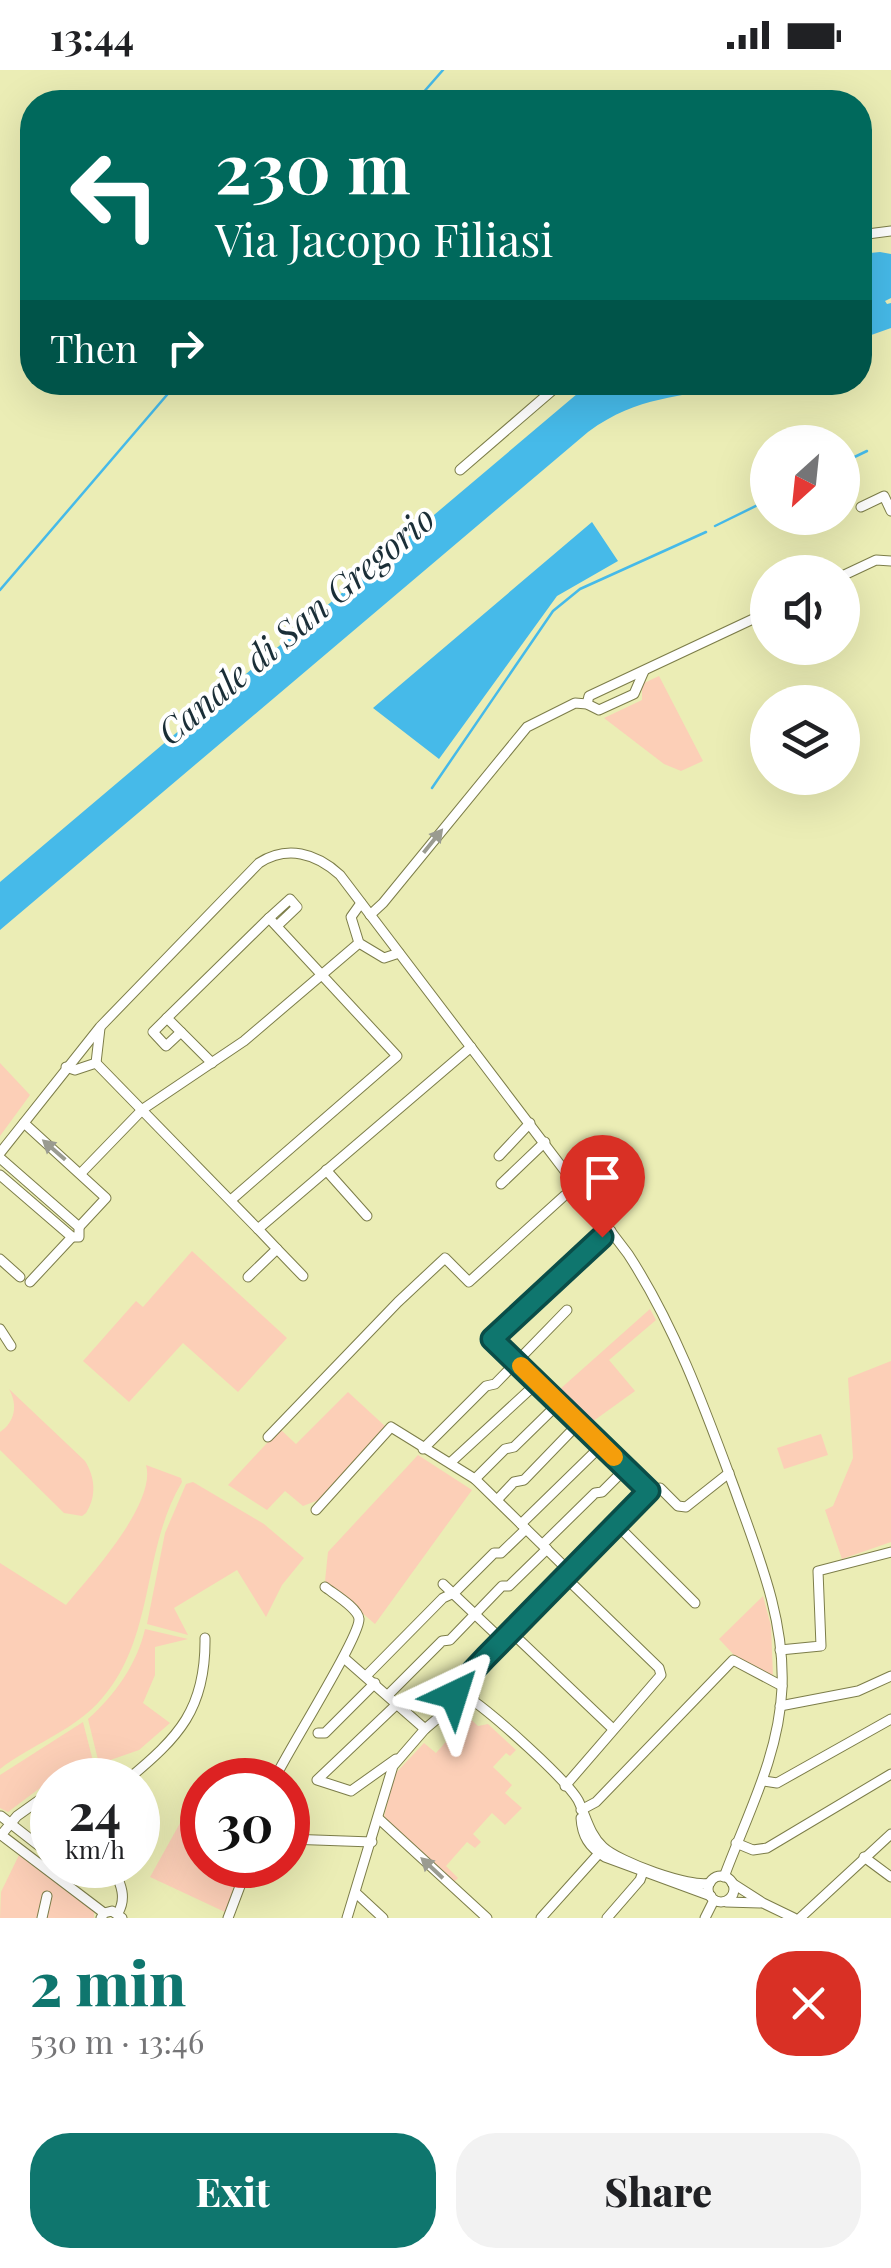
<!DOCTYPE html>
<html lang="en">
<head>
<meta charset="utf-8">
<style>
  body { margin:0; font-family:"Playfair Display",serif; background:#f2f2f2; color:#202124; height:100vh; display:flex; flex-direction:column; font-size:38px; white-space:nowrap }
  * { box-sizing:border-box; margin:0 }
  p { font-size:32px; color:#757577 }
  .icon { flex:none; width:55px; height:55px; fill:none; stroke:currentColor; stroke-width:2; stroke-linecap:round; stroke-linejoin:round }
  .map { position:relative; height:1848px; overflow:hidden }
  .sheet { display:flex; flex-direction:column; background:#fff; flex:1 }
  .sheet>* { flex:none }
  .banner { position:absolute; left:20px; top:20px; width:852px; height:305px; border-radius:40px; box-shadow:0 10px 40px #0002; background:#00695c; color:#fff; overflow:hidden }
  .needle { width:65px; rotate:207deg }
  .fabs { position:absolute; left:750px; top:355px; display:grid; gap:20px }
  .fabs a { display:grid; place-items:center; width:110px; height:110px; border-radius:50%; background:#fff; box-shadow:0 10px 40px #0002; font-size:50px }
  .speed { position:absolute; left:30px; top:1688px; display:flex; gap:20px; font-size:50px; font-weight:700; text-align:center }
  .speed>* { display:grid; place-content:center; width:130px; height:130px; border-radius:50%; background:#fff; box-shadow:0 10px 40px #0002; line-height:1 }
  .speed small { font-size:25px; font-weight:400 }
  .speed .limit { border:15px solid #d22; background:#fff; color:#111 }
  .pin { position:absolute; display:grid; place-items:center; width:85px; height:85px; color:#fff; margin:-102px -42px; border-radius:50% 50% 50% 0; rotate:-45deg; box-shadow:0 0 10px #0007 }
  .pin .icon { rotate:45deg }
  .me { position:absolute; width:110px; margin:-55px; rotate:41deg; stroke-linejoin:round; filter:drop-shadow(0 0 8px #0008) }
  .turn { display:flex; align-items:center; gap:35px; height:210px; padding:0 30px; font-size:45px }
  .turn .icon { width:130px; height:130px; stroke-width:2.5 }
  .turn b { display:block; font-size:70px; line-height:85px }
  .then { display:flex; align-items:center; height:95px; padding:0 30px; background:#0003; gap:20px; font-size:38px }
  .round { display:grid; place-items:center; flex:none; width:105px; height:105px; border-radius:40px; background:#f2f2f2 }
  .headline { display:flex; align-items:center; justify-content:space-between; height:170px; padding:0 30px }
  h1 { font-size:60px; font-weight:800; line-height:75px; color:#0f766e }
  .primary-button { display:flex; gap:20px; margin-top:auto; padding:20px 30px }
  .primary-button a { flex:1; height:115px; border-radius:40px; background:#0f766e; color:#fff; font-size:40px; font-weight:800; line-height:115px; text-align:center }
  .primary-button a+a { background:#f2f2f2; color:#202124 }
  .status { display:flex; justify-content:space-between; align-items:center; height:70px; padding:0 50px; background:#fff; direction:ltr }
  .status svg { height:28px; fill:currentColor }
  .map>svg:first-child { display:block }
  .green { fill:#fccfb7 }
  .water { fill:#46bae9 }
  .lines { fill:none; stroke-linecap:round; stroke-linejoin:round }
  .stream { stroke:#46bae9; stroke-width:2.5 }
  .minor-casing { stroke:#7c7d49; stroke-width:11 }
  .minor { stroke:#fff; stroke-width:9 }
  .oneway { fill:#9a9b90 }
  .route-casing { stroke:#0a4d48; stroke-width:25 }
  .route { stroke:#0f766e; stroke-width:18 }
  .slow { stroke:#f59e0b; stroke-width:18 }
  .labels { text-anchor:middle; dominant-baseline:central; stroke-width:8; stroke-linejoin:round; paint-order:stroke }
  .water-label { font-size:35px; font-style:italic; fill:#1a2e37; stroke:#fff }
</style>
</head>
<body>
<div class="status"><b>13:44</b><svg viewBox="0 0 49 12"><path d="M0 12V9h3v3zM5 12V6h3v6zM10 12V3h3v9zM15 12V0h3v12zM26 1h20v11H26zM47 4h2v5h-2z"/></svg></div>
<div class="map">
<svg width="891" height="1848" viewBox="0 0 891 1848">
  <rect width="100%" height="100%" fill="#ebedb5"/>
  <g class="green">
    <polygon points="659,606 703,691 681,701 664,694 604,648 642,630 642,614"/>
    <polygon points="0,993 30,1025 0,1066"/>
    <polygon points="192,1181 287,1268 238,1322 183,1273 129,1332 83,1291 136,1231 143,1237"/>
    <polygon points="650,1239 656,1250 609,1290 635,1321 592,1352 559,1320"/>
    <polygon points="891,1291 891,1472 842,1489 825,1440 833,1436 853,1388 848,1308"/>
    <path d="M9,1319L85,1391C95,1407 97,1426 86,1443L82,1446L64,1443L0,1380V1362C15,1352 18,1335 9,1319Z"/>
    <polygon points="348,1322 386,1357 321,1429 303,1436 285,1421 267,1440 228,1415 280,1359 296,1374"/>
    <polygon points="821,1364 828,1385 784,1399 777,1378"/>
    <polygon points="418,1385 472,1420 375,1554 325,1511 328,1482"/>
    <path d="M146,1395L181,1408L182,1412C140,1482 157,1571 97,1634C70,1662 31,1675 0,1699V1493L66,1535C90,1506 157,1433 146,1395Z"/>
    <polygon points="193,1412 264,1454 304,1488 282,1515 266,1547 237,1500 174,1538 188,1565 147,1554 165,1463 186,1414"/>
    <polygon points="763,1526 771,1556 773,1606 734,1585 719,1569"/>
    <path d="M145,1559L188,1569L155,1577V1605L143,1633L170,1653L139,1680L99,1694L88,1649C115,1625 137,1594 145,1559Z"/>
    <polygon points="463,1642 478,1656 488,1654 516,1680 510,1686 506,1683 493,1697 512,1715 505,1723 522,1738 505,1755 492,1743 473,1764 481,1772 475,1778 467,1772 446,1796 458,1808 454,1812 384,1747 394,1705 424,1673 436,1683 451,1666 445,1659"/>
    <polygon points="83,1652 94,1695 48,1712 8,1742 0,1738 0,1705"/>
    <polygon points="194,1728 202,1732 202,1795 243,1795 225,1842 150,1807"/>
    <polygon points="19,1785 94,1841 94,1848 0,1848 1,1822"/>
  </g>
  <g class="water">
    <polygon points="880,182 891,184 891,228 885,231 887,234 891,233 891,258 860,269 860,184"/>
    <path d="M590,313H736C677,330 640,324 588,362L0,860V812Z"/>
    <polygon points="592,452 618,491 557,526 439,689 373,638"/>
  </g>
  <g class="lines">
    <g class="stream">
      <polyline points="415,32 443,0"/>
      <polyline points="842,393 867,381"/>
      <polyline points="715,456 768,430"/>
      <polyline points="0,520 178,312"/>
      <polyline points="432,718 553,541 580,519 706,462"/>
    </g>
    <defs>
      <g id="minor">
        <polyline points="860,165 891,161"/>
        <polyline points="460,400 562,312"/>
        <polyline points="861,437 884,426 891,441"/>
        <polyline points="842,506 876,490 891,491"/>
        <polyline points="587,634 589,626 768,542"/>
        <polyline points="361,833 351,847 359,873 384,888 399,883"/>
        <polyline points="370,845 383,833 527,657 575,633 587,634 599,640 634,624 644,601"/>
        <polyline points="269,848 290,829 297,837 277,856"/>
        <polyline points="167,948 153,962 166,976 181,962"/>
        <polyline points="96,993 258,1159"/>
        <polyline points="212,993 167,948 269,848 397,986 231,1130"/>
        <polyline points="66,997 75,1000 96,993 100,958"/>
        <polyline points="24,1053 106,1128 79,1157"/>
        <path d="M0,1083L100,957L259,793C287,775 316,783 340,805L628,1184C675,1256 705,1339 735,1420C758,1485 785,1548 782,1618C779,1686 747,1745 724,1807"/>
        <polyline points="499,1086 530,1053"/>
        <polyline points="0,1088 79,1157 79,1167 72,1167 0,1105"/>
        <polyline points="326,1100 367,1146"/>
        <polyline points="83,1101 143,1039 244,971 359,873"/>
        <polyline points="501,1114 545,1072"/>
        <polyline points="611,1161 565,1199 493,1269 649,1421"/>
        <polyline points="277,1179 303,1206"/>
        <polyline points="0,1189 20,1207"/>
        <polyline points="248,1207 277,1179 258,1159 471,977"/>
        <polyline points="30,1212 72,1167"/>
        <polyline points="0,1259 11,1276"/>
        <polyline points="268,1367 398,1232 445,1188 469,1212 564,1126 579,1117"/>
        <polyline points="423,1379 486,1316 495,1314 567,1240"/>
        <polyline points="450,1393 538,1312"/>
        <polyline points="475,1409 505,1379 514,1377 559,1333"/>
        <polyline points="497,1430 514,1412 524,1410 579,1353"/>
        <polyline points="316,1440 391,1357 475,1409 570,1502"/>
        <polyline points="521,1454 602,1375"/>
        <polyline points="617,1455 695,1533"/>
        <polyline points="543,1474 595,1423 602,1422 625,1399"/>
        <polyline points="565,1507 659,1598 661,1605 565,1716"/>
        <polyline points="443,1514 502,1570"/>
        <polyline points="511,1562 613,1659"/>
        <polyline points="780,1580 821,1576 818,1501 891,1482"/>
        <polyline points="344,1588 425,1659"/>
        <polyline points="367,1605 443,1528 454,1523 494,1483 501,1483 526,1459"/>
        <polyline points="466,1615 471,1603 649,1421 660,1418 678,1436 686,1437 729,1403"/>
        <circle cx="464" cy="1625" r="10"/>
        <polyline points="388,1625 442,1571 450,1570 502,1516 509,1516 547,1479"/>
        <path d="M472,1630C495,1646 565,1708 578,1730C586,1746 589,1764 603,1777C619,1792 690,1818 710,1813"/>
        <polyline points="780,1636 858,1621 891,1606"/>
        <polyline points="318,1663 325,1663 375,1613"/>
        <polyline points="396,1689 351,1721 317,1710 397,1634"/>
        <polyline points="80,1710 102,1706 121,1710"/>
        <path d="M127,1710C179,1667 206,1639 205,1568"/>
        <path d="M274,1710C287,1682 360,1567 359,1549C358,1538 334,1524 325,1517"/>
        <polyline points="764,1711 777,1713 891,1649"/>
        <polyline points="581,1740 596,1732 733,1590 782,1616"/>
        <polyline points="1,1746 52,1786"/>
        <polyline points="378,1748 487,1848"/>
        <path d="M581,1748C582,1766 589,1777 605,1787L711,1826"/>
        <polyline points="0,1764 104,1843"/>
        <polyline points="1,1765 17,1746 52,1721"/>
        <polyline points="288,1769 372,1772"/>
        <polyline points="736,1773 753,1780 767,1778 891,1704"/>
        <polyline points="864,1787 891,1807"/>
        <polyline points="65,1795 85,1808"/>
        <path d="M112,1795C119,1811 128,1826 118,1843"/>
        <circle cx="721" cy="1819" r="13"/>
        <polyline points="732,1813 763,1833 794,1848"/>
        <polyline points="356,1823 383,1848"/>
        <polyline points="726,1832 760,1833"/>
        <polyline points="42,1848 47,1826"/>
        <polyline points="101,1848 104,1843 112,1841 122,1848"/>
        <polyline points="228,1848 248,1795"/>
        <polyline points="347,1848 393,1696 425,1659 457,1632"/>
        <polyline points="541,1848 602,1780"/>
        <polyline points="607,1848 640,1810 644,1799"/>
        <polyline points="705,1848 714,1830"/>
        <polyline points="800,1848 891,1764"/>
      </g>
    </defs>
    <use href="#minor" class="minor-casing"/>
    <use href="#minor" class="minor"/>
  </g>
  <defs><path id="oneway-solid" d="M-6-.8H1V-3.2L6.5 0L1 3.2V.8H-6Z" transform="scale(2.5)"/></defs>
  <g class="oneway">
    <use href="#oneway-solid" transform="translate(433 771) rotate(-51)"/>
    <use href="#oneway-solid" transform="translate(54 1080) rotate(-139)"/>
    <use href="#oneway-solid" transform="translate(432 1798) rotate(-137)"/>
  </g>
  <g class="lines">
    <defs>
      <polyline id="route" points="454,1625 458,1617 466,1615 471,1603 486,1587 649,1421 492,1269 602,1167"/>
    </defs>
    <use href="#route" class="route-casing"/>
    <use href="#route" class="route"/>
    <polyline class="slow" points="521,1296 614,1387"/>
  </g>
  <g class="labels">
    <g class="water-label">
      <text transform="translate(295 554) rotate(-40)">Canale di San Gregorio</text>
    </g>
  </g>
</svg>
<div class="fabs">
<a><svg class="needle" viewBox="-14 -14 28 28"><path d="M0-13l5 13h-10z" fill="#e53935"/><path d="M0 13l5-13h-10z" fill="#757577"/></svg></a>
<a><svg class="icon" aria-label="sound" viewBox="0 0 24 24"><path d="M4 9h4l5-4v14l-5-4H4zM17 9q2 3 0 6"/></svg></a>
<a><svg class="icon" aria-label="layers" viewBox="0 0 24 24"><path d="M12 4l9 5-9 5-9-5zM3 14l9 5 9-5"/></svg></a>
</div>
<div class="speed"><div>24<small>km/h</small></div><div class="limit">30</div></div>
<div class="pin" style="left:602px;top:1167px;background:#d93025"><svg class="icon" aria-label="arrive" viewBox="0 0 24 24"><path d="M6 21V4h12l-3 4 3 4H6"/></svg></div>
<svg class="me" style="left:454px;top:1625px" viewBox="-20 -20 40 40"><path d="M0-17L14 15 0 8-14 15z" fill="#0f766e" stroke="#fff" stroke-width="4"/></svg>
<div class="banner">
<div class="turn"><svg class="icon" aria-label="left" viewBox="0 0 24 24"><path d="M17 20v-9H6M10 6l-5 5 5 5"/></svg><div><b>230 m</b>Via Jacopo Filiasi</div></div>
<div class="then">Then<svg class="icon" aria-label="right" viewBox="0 0 24 24"><path d="M7 20v-9h11M14 6l5 5-5 5"/></svg></div>
</div>
</div>
<section class="sheet">
<div class="headline"><div><h1>2 min</h1><p>530 m · 13:46</p></div><a class="round" style="background:#d93025;color:#fff"><svg class="icon" aria-label="close" viewBox="0 0 24 24"><path d="M6 6l12 12M18 6L6 18"/></svg></a></div>
<div class="primary-button"><a>Exit</a><a>Share</a></div>
</section>
</body>
</html>
